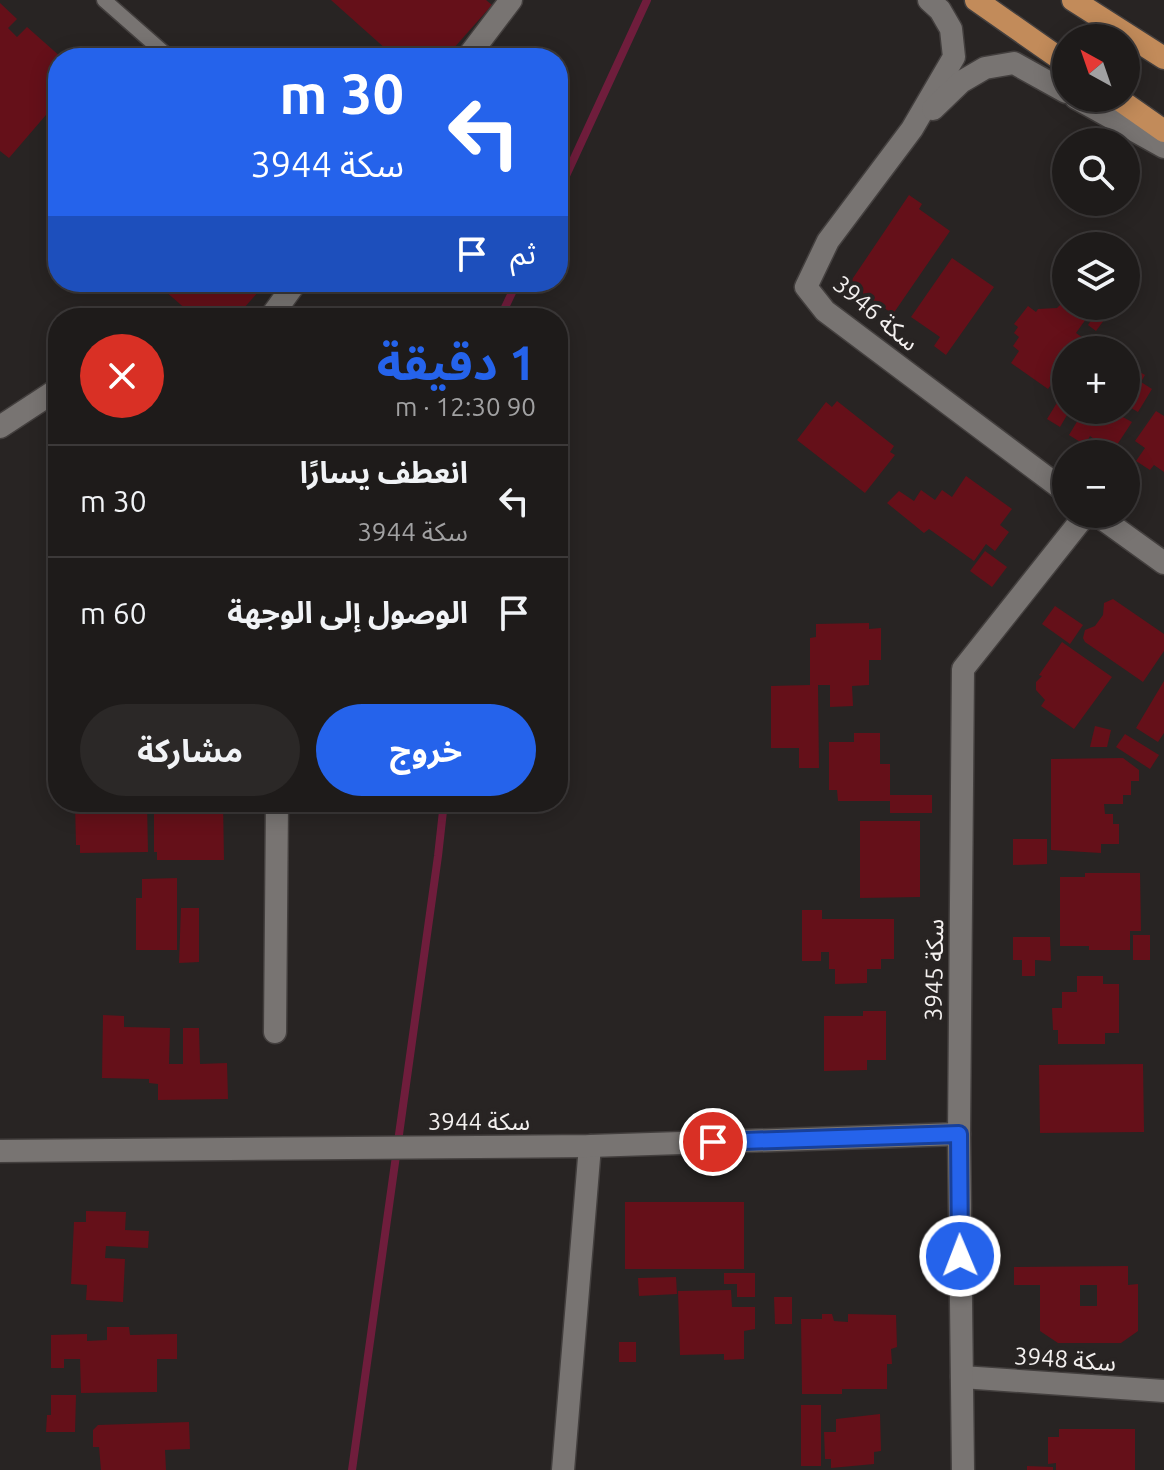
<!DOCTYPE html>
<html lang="ar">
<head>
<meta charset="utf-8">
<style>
  body { margin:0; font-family:Ubuntu,"Noto Sans Arabic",sans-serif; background:#2b2827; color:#f1f3f6; direction:rtl; height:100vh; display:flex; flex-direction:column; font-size:30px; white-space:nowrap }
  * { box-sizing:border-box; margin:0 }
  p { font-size:26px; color:#a1a1a2 }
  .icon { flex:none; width:44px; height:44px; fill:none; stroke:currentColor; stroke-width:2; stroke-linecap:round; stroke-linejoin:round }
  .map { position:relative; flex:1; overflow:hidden; direction:ltr }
  .side { position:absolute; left:48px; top:308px; width:520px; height:504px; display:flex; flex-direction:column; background:#1e1b1a; border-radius:32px; box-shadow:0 4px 20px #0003,0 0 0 2px #3c3939; direction:rtl }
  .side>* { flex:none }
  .top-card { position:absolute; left:48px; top:48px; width:520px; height:244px; border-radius:32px; box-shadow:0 4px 20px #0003,0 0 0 2px #3c3939; direction:rtl; background:#2563eb; color:#fff; overflow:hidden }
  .needle { width:52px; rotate:320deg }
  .buttons { position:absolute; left:1052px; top:24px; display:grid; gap:16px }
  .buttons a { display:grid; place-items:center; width:88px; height:88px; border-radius:50%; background:#1e1b1a; box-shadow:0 4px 20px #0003,0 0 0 2px #3c3939; font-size:40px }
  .pin { position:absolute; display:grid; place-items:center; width:68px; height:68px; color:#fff; margin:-34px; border:4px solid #fff; border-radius:50%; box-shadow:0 2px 8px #0007 }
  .me { position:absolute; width:88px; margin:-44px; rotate:359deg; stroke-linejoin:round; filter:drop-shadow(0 0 6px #0008) }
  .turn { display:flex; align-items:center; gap:28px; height:168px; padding:0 32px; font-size:36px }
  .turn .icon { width:104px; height:104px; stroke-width:2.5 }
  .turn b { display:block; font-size:56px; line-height:68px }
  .then { display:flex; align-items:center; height:76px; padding:0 32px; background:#0003; gap:16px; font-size:30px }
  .round { display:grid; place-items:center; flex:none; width:84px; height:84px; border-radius:42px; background:#2b2827 }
  .headline { display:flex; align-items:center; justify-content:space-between; height:136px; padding:0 32px }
  h1 { font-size:48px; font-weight:700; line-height:60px; color:#2563eb }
  .action { display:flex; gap:16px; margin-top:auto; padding:16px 32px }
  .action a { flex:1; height:92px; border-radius:48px; background:#2563eb; color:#fff; font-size:32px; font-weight:700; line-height:92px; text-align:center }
  .action a+a { background:#2b2827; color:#f1f3f6 }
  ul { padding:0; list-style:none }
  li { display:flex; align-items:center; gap:24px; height:112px; padding:0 32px; border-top:2px solid #3c3939 }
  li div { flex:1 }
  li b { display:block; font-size:30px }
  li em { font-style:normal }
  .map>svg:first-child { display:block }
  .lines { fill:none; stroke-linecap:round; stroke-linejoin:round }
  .stream { stroke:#6f1d3c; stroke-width:8 }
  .building { fill:#651019; fill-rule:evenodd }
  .service-casing { stroke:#433f3e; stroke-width:17 }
  .minor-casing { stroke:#433f3e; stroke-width:25 }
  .tertiary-casing { stroke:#433f3e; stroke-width:25 }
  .primary-casing { stroke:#433f3e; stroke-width:25 }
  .service { stroke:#787472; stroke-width:14 }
  .minor { stroke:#787472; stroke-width:22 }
  .tertiary { stroke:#787472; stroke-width:22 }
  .primary { stroke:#c28b5a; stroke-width:22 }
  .route-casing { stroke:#184099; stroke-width:20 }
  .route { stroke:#2563eb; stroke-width:14 }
  .labels { text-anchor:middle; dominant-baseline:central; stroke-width:8; stroke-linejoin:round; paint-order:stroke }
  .street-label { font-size:24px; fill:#f3f0ef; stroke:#282423 }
</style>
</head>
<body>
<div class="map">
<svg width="1164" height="1470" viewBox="0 0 1164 1470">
  <rect width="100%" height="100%" fill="#282423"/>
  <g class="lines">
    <g class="stream">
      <polyline points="558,193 647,0"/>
      <polyline points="500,318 517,282"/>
      <polyline points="352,1470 438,856 444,802"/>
    </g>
  </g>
  <g class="building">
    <polygon points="331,0 486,0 492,5 445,58 396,58"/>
    <polygon points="0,3 17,19 8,28 17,37 27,27 62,58 58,58 58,101 9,158 0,151"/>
    <polygon points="909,195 922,204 919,209 950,231 893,314 849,284"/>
    <polygon points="952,258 994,287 946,355 934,346 940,337 911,317"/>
    <polygon points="159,282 267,282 235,318 196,318 157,284"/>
    <polygon points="1062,303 1088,317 1080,315 1086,319 1076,333 1083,338 1075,350 1066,350 1066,363 1048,389 1011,363 1019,351 1013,346 1019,337 1014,333 1018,327 1014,324 1028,306 1036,312 1038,309 1057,308"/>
    <polygon points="1098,310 1107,316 1096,331 1088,325"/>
    <polygon points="1127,365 1145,375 1141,382 1152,389 1138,412 1126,405"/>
    <polygon points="1066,388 1066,410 1070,410 1060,427 1047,419"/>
    <polygon points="837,401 894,446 890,452 895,455 865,493 797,440 826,402 832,407"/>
    <polygon points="1073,410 1124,410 1121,416 1132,422 1111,454 1106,454 1094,447 1097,441 1090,436 1085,445 1069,435 1081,415"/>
    <polygon points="1156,411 1164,416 1164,472 1154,465 1150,470 1136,461 1145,448 1135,441"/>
    <polygon points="966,476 1012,509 1000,525 1009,532 995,551 986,544 974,561 929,529 924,533 887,503 899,491 914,501 921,490 935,500 942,490 952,497"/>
    <polygon points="985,551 1007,567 992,587 970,571"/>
    <polygon points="1113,599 1164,634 1164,651 1143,682 1085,642 1083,638 1085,630 1095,626 1103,615 1104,603"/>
    <polygon points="1055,606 1083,625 1070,644 1042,624"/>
    <polygon points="869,623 869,629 881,628 881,660 869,660 869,685 852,686 853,706 830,707 830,685 818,685 819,768 799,768 799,748 771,748 771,686 810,685 810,638 816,637 816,624"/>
    <polygon points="1062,642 1112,677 1074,729 1041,706 1045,700 1036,690 1036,682 1042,676 1039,675"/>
    <polygon points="1164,681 1164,733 1158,742 1136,728"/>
    <polygon points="1095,726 1111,730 1107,747 1090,747"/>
    <polygon points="854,733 880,733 880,764 890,764 890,795 932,795 932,813 890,813 890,801 838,801 837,790 829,790 829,742 854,742"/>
    <polygon points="1125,734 1159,755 1150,769 1116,747"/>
    <polygon points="1123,758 1139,770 1139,781 1131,781 1131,795 1123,795 1123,804 1104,804 1105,814 1113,814 1113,824 1119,824 1119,844 1101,844 1101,853 1051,850 1051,759"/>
    <polygon points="75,802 147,802 148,852 80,853 80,845 76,845"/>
    <polygon points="154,802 223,802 224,860 157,860 157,852 154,852"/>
    <polygon points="860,821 920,821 920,897 860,898"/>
    <polygon points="1013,839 1047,839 1047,864 1013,865"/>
    <polygon points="1085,873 1140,873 1141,931 1130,931 1130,950 1089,950 1089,946 1060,946 1060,877 1085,877"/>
    <polygon points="177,878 177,950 136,950 136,898 142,898 142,879"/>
    <polygon points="181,908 199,908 199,962 179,963"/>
    <polygon points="802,910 822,910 822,919 894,919 894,959 881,959 881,969 867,969 867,983 835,984 835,969 829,969 829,952 821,952 821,961 802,961"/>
    <rect x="1133" y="935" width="17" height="25"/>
    <polygon points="1013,937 1050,937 1051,961 1035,960 1035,976 1022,976 1022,960 1013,960"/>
    <polygon points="1077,976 1103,976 1103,984 1119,984 1119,1033 1105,1033 1105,1044 1058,1044 1058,1030 1053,1030 1052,1008 1062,1008 1062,992 1077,992"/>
    <polygon points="863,1011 886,1011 886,1060 867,1060 867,1070 824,1071 824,1016 863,1016"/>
    <polygon points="103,1015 124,1016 124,1027 170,1028 169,1064 183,1064 183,1028 199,1028 200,1064 227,1063 228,1099 158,1100 158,1084 149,1083 149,1079 102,1078"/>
    <polygon points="1143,1064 1144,1132 1040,1133 1039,1065"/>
    <rect x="625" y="1202" width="119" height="67"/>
    <polygon points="86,1211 126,1212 125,1230 149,1231 148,1248 106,1246 105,1258 125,1259 123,1302 86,1300 87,1285 71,1284 74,1222 86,1222"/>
    <path d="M1128,1266V1285L1138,1284V1331L1121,1343H1058L1040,1331V1285H1014V1267ZM1080,1285H1097V1306H1080Z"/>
    <polygon points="724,1273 755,1273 755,1297 737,1297 737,1284 724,1284"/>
    <polygon points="676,1277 677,1294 639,1296 638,1278"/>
    <polygon points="731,1290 732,1307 755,1307 755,1329 744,1331 744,1359 724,1360 724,1354 680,1355 678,1291"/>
    <polygon points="774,1297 792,1297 792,1324 775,1324"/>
    <polygon points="822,1314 832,1314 834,1321 848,1322 848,1314 896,1315 897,1347 891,1349 892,1364 887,1364 887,1389 842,1389 842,1394 802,1394 801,1319 822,1319"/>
    <polygon points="107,1327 129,1327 130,1335 177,1334 177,1359 157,1359 157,1392 81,1393 80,1359 64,1359 64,1368 51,1368 51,1335 87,1334 87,1341 107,1340"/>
    <rect x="619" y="1342" width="17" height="20"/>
    <polygon points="51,1395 76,1395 75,1432 46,1432 47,1415 51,1415"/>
    <rect x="801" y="1405" width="20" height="61"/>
    <polygon points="880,1414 881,1451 874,1452 874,1464 831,1468 831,1459 825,1459 824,1432 836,1432 836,1419"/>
    <polygon points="189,1422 190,1449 165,1450 166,1470 101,1470 99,1447 93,1447 93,1430 98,1425"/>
    <polygon points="1059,1429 1135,1429 1135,1470 1056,1470 1056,1463 1048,1464 1048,1437 1059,1437"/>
    <polygon points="1027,1466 1053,1467 1053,1470 1027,1470"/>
  </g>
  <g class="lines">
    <defs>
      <polyline id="service" points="104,0 170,58"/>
      <g id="minor">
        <polyline points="467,58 511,0"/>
        <polyline points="270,318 296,282"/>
        <polyline points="0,427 58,389"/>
        <polyline points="1096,514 1164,563"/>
        <polyline points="275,1032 277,802"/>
        <polyline points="962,1377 1164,1391"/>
        <polyline points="563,1470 590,1146"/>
      </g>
      <g id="tertiary">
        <polyline points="929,0 940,10 951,29 954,57 912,129 828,241 806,287 825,311 1066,492"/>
        <polyline points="1076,98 1164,147"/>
        <polyline points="933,109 961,82 985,68 1014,63 1066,92"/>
        <polyline points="0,1151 590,1146 959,1134"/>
        <polyline points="963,1470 959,1134 963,669 1086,514"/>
      </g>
      <g id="primary">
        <polyline points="976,0 1066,63"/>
        <polyline points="1073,0 1164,58"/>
        <polyline points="1117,98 1164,131"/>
      </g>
    </defs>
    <use href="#service" class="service-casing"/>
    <use href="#minor" class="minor-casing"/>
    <use href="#tertiary" class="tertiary-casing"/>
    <use href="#primary" class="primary-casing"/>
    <use href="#service" class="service"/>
    <use href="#minor" class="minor"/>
    <use href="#tertiary" class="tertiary"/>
    <use href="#primary" class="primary"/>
  </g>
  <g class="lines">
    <defs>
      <polyline id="route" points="713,1142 959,1134 960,1256"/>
    </defs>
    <use href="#route" class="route-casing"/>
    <use href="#route" class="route"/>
  </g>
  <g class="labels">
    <g class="street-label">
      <text transform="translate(876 313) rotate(40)">سكة 3946</text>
      <text transform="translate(934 970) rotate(-89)">سكة 3945</text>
      <text x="479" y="1121">سكة 3944</text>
      <text transform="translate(1065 1359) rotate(4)">سكة 3948</text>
    </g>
  </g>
</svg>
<div class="buttons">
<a><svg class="needle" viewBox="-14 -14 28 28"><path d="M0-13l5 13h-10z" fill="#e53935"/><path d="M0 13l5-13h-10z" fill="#a1a1a2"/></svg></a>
<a><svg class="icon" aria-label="search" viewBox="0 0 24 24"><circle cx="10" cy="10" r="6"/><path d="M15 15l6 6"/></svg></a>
<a><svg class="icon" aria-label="layers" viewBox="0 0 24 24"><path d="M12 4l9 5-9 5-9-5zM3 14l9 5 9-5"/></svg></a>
<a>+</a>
<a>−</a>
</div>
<div class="pin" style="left:713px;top:1142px;background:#d93025"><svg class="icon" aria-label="arrive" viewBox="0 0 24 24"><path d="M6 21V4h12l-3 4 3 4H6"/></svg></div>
<svg class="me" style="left:960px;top:1256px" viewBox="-20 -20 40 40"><circle r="17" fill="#2563eb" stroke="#fff" stroke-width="3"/><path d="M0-11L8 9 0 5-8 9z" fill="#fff"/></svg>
<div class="top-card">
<div class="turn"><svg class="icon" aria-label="left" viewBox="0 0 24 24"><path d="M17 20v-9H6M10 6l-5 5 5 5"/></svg><div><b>30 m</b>سكة 3944</div></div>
<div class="then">ثم<svg class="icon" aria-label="arrive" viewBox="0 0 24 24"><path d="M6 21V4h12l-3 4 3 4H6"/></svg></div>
</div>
<section class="side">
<div class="headline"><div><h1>1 دقيقة</h1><p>90 m · 12:30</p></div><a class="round" style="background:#d93025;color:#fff"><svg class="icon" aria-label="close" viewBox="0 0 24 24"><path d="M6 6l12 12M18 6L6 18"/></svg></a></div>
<ul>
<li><svg class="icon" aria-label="left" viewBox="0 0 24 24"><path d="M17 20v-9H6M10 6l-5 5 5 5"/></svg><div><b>انعطف يسارًا</b><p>سكة 3944</p></div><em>30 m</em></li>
<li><svg class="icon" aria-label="arrive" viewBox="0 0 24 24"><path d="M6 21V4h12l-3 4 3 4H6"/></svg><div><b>الوصول إلى الوجهة</b></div><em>60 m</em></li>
</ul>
<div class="action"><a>خروج</a><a>مشاركة</a></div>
</section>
</div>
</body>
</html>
